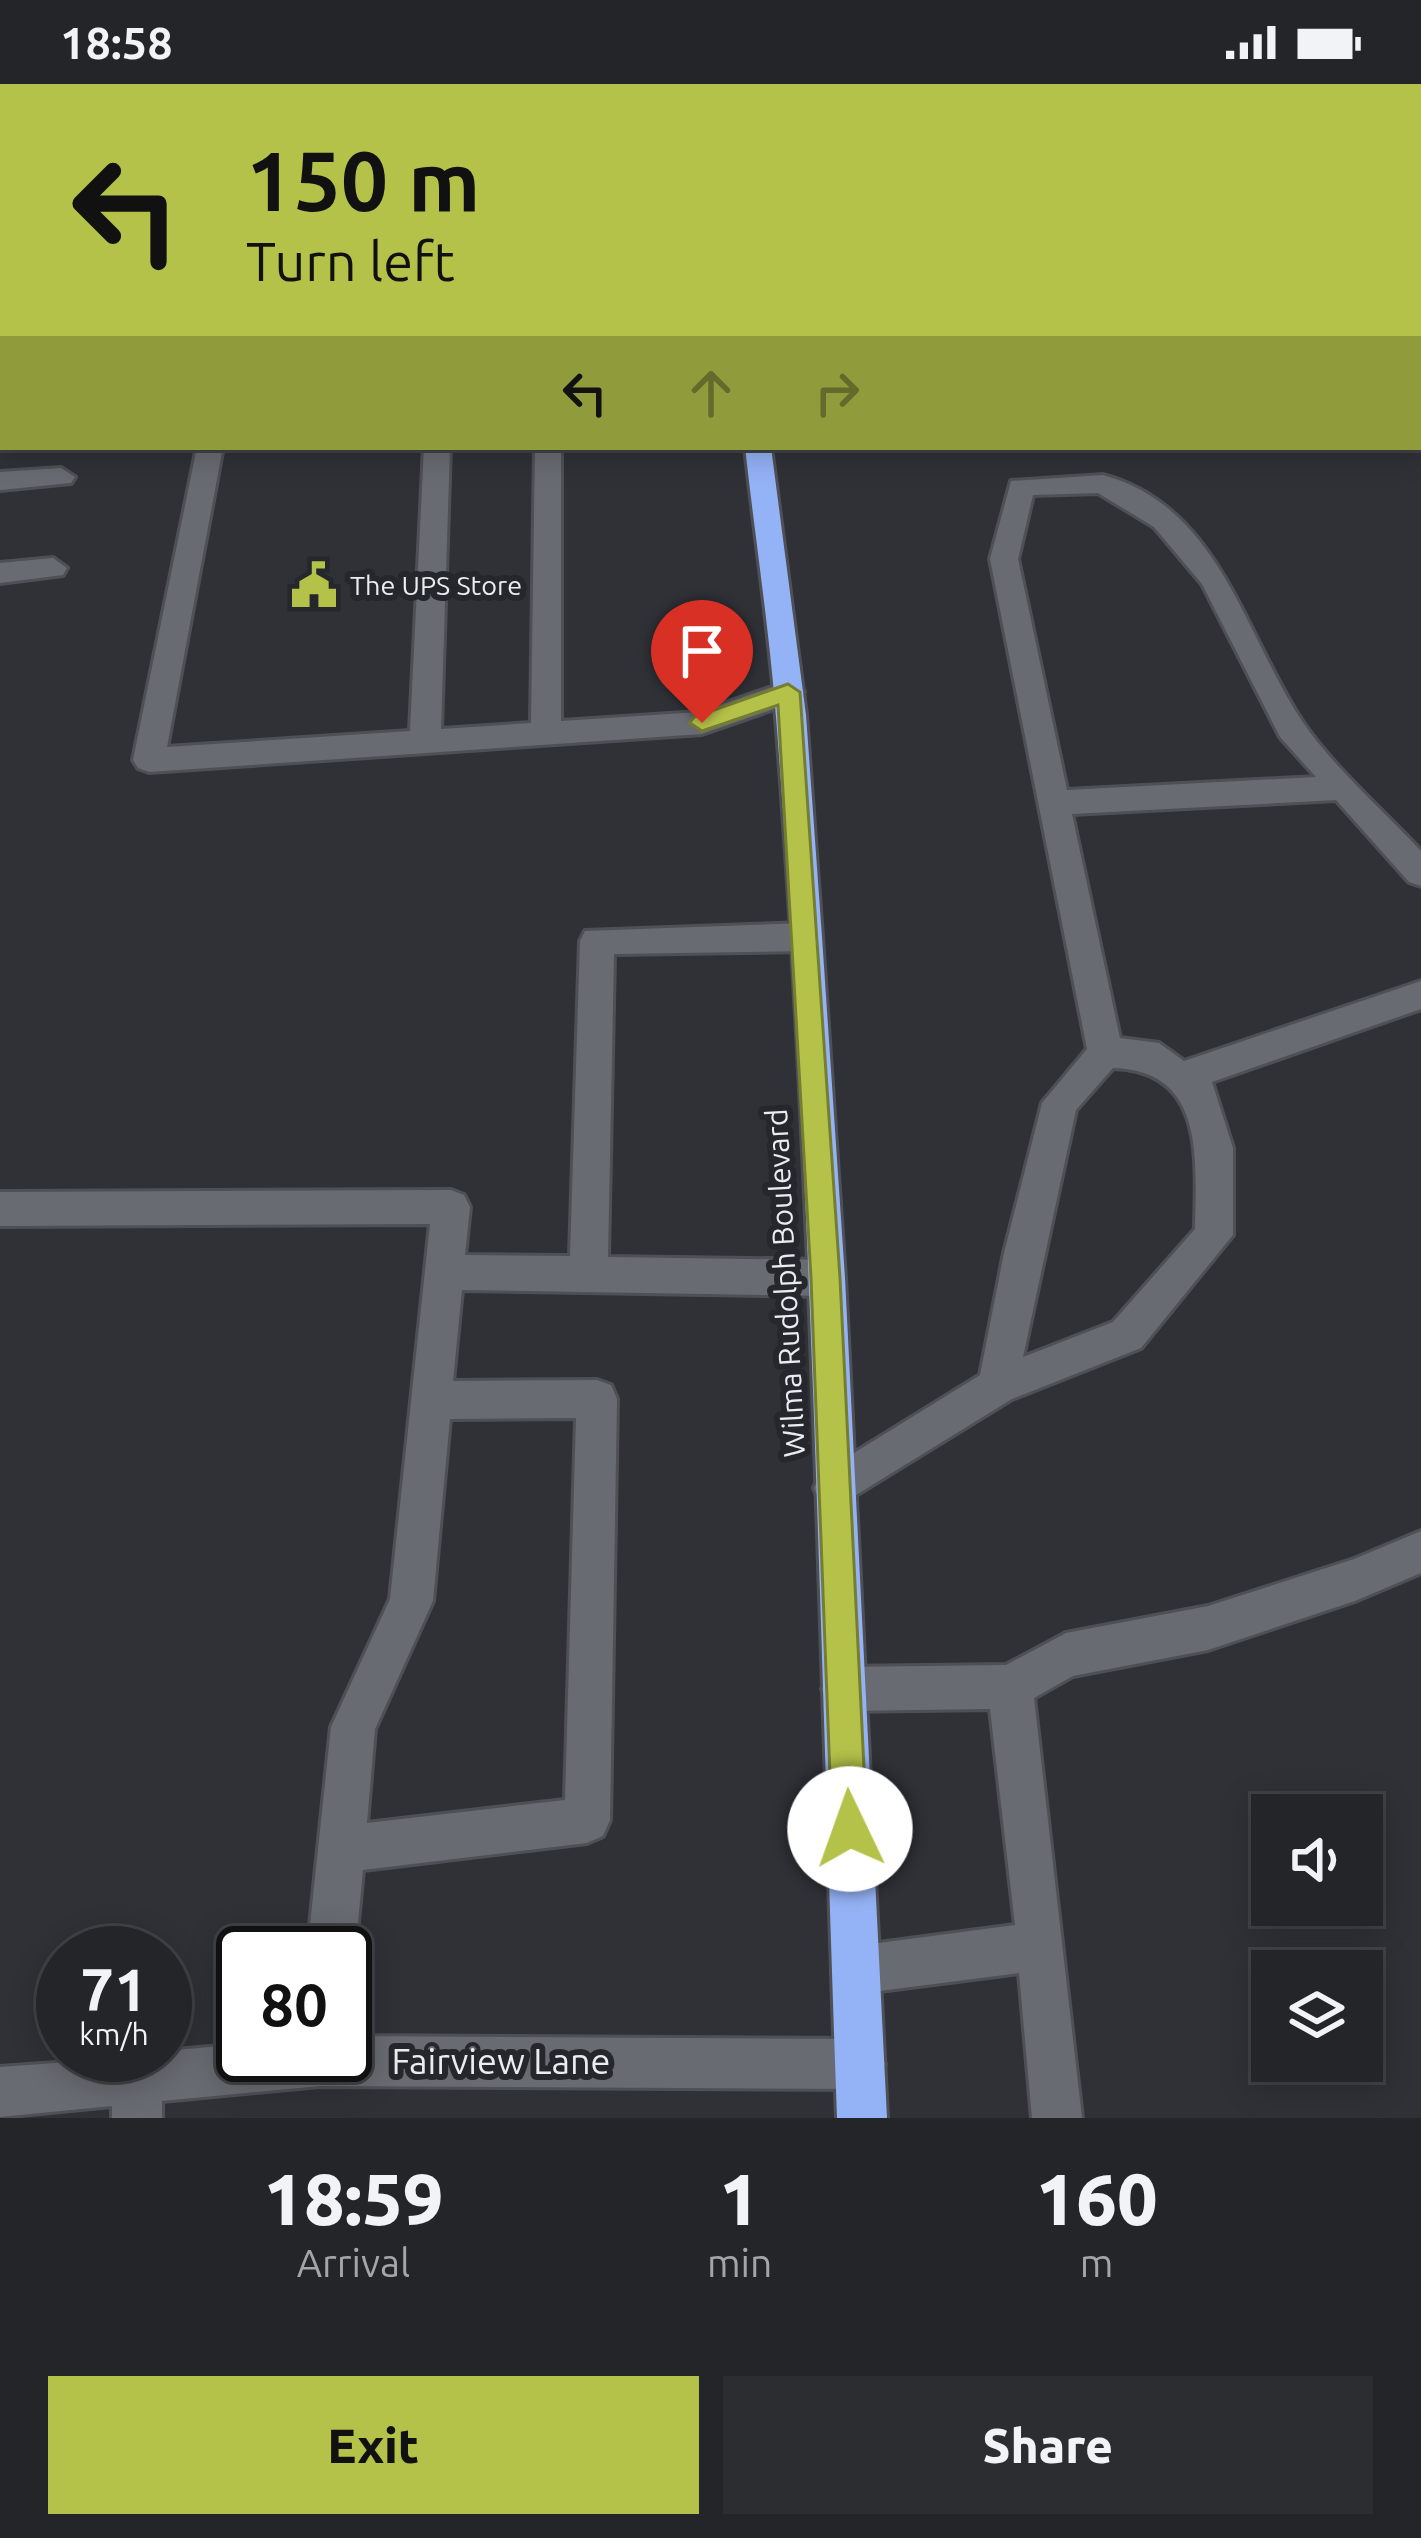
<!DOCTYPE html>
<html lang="en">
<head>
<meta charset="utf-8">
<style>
  body { margin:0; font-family:Ubuntu,sans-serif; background:#2b2d31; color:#f1f3f6; height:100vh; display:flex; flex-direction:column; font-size:45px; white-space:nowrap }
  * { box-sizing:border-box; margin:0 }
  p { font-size:39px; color:#a3a5a8 }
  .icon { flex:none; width:66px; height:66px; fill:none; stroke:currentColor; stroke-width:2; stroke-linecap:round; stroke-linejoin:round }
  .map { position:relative; height:2034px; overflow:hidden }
  .side { display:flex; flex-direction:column; background:#232529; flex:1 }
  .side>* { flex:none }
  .top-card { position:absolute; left:0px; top:0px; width:1422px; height:366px; box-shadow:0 6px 30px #0003,0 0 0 3px #404246; background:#b4c24a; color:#111; overflow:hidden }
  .buttons { position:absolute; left:1251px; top:1710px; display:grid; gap:24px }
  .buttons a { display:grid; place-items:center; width:132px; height:132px; border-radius:0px; background:#232529; box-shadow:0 6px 30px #0003,0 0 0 3px #404246; font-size:60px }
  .speed { position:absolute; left:36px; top:1842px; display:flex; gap:24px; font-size:60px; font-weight:700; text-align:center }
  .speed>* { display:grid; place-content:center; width:156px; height:156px; border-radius:50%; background:#232529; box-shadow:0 6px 30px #0003,0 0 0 3px #404246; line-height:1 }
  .speed small { font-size:30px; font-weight:400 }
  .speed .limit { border:6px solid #111; border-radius:18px; background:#fff; color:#111 }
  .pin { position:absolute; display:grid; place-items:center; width:102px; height:102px; color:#fff; margin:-123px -51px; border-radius:50% 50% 50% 0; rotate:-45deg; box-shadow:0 0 12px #0007 }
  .pin .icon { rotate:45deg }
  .me { position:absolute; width:132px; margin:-66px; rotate:357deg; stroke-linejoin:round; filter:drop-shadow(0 0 9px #0008) }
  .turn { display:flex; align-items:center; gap:42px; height:252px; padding:0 48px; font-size:54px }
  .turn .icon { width:156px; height:156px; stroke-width:2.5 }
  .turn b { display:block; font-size:84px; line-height:102px }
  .lanes { display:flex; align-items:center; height:114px; padding:0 48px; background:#0003; justify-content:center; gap:60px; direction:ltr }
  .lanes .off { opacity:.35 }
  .eta { display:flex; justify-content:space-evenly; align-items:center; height:204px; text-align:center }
  .eta b { font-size:72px; font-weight:800; line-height:84px }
  .action { display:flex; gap:24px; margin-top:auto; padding:24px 48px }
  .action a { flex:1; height:138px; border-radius:0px; background:#b4c24a; color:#111; font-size:48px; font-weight:800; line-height:138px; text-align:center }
  .action a+a { background:#2b2d31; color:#f1f3f6 }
  .status { display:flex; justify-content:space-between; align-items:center; height:84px; padding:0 60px; background:#232529; direction:ltr }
  .status svg { height:33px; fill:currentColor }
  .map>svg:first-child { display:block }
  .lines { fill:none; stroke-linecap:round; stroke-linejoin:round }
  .minor-casing { stroke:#4e5055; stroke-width:6 }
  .highway-casing { stroke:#4e5055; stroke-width:6 }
  .minor { fill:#686b71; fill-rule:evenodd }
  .highway { fill:#94b2f6; fill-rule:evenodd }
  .route { fill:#b4c24a; stroke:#757e30; stroke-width:3 }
  .labels { text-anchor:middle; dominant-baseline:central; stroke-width:12; stroke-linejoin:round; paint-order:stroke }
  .far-poi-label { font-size:27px; fill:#eaecf0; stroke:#25272d; text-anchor:start }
  .street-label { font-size:30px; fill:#eaecf0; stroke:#25272d }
  .near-street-label { font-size:36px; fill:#eaecf0; stroke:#25272d }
</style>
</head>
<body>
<div class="status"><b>18:58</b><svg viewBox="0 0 49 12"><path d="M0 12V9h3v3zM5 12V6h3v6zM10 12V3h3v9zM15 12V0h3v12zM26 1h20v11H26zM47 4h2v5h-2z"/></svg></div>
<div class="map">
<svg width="1421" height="2034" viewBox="0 0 1421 2034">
  <rect width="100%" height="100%" fill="#2f3137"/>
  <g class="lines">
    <defs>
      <g id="minor">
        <rect x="146" y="0" width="22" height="3"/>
        <polygon points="233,0 256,0 231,3"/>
        <polygon points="458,0 480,0 481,3 459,3"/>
        <polygon points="832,0 854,0 856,3 834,3"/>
        <polygon points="1133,0 1155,0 1157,3 1135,3"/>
        <polygon points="3,159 3,173 0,174 0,160"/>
        <polygon points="197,363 223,363 167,663 410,647 424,363 450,363 441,645 531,639 535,363 561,363 561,637 700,628 789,597 800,600 804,608 800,616 702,650 149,688 138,684 133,676"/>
        <polygon points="61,384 75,393 71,399 0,406 0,388"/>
        <path d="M1103,391C1219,422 1244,550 1302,637C1332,682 1384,727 1421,767V802L1409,798L1336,716L1072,730L1120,954L1159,959L1184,977L1421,897V925L1212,998L1233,1064V1151L1141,1264L1012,1315L835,1424L820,1418L814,1404L820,1390L980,1291L1004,1169L1042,1019L1087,965L990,475L1011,397ZM1098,409L1154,443L1202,500L1280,653L1316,693L1067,706L1018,475L1033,411ZM1113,984C1206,986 1196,1077 1195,1145L1113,1238L1023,1273L1076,1026Z"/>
        <polygon points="53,474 67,484 63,491 0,499 0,479"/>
        <path d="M805,839L817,843L822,853L817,863L805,867L614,870L608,1173L826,1176L840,1182L845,1194L840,1206L826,1212L462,1206L453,1297L597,1296L611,1301L617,1315L610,1736L603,1752L587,1759L363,1786L355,1869L345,1887V1869H307L331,1643L390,1515L430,1140L0,1142V1108L451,1106L464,1111L470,1123L465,1171L570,1172L580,857L585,847ZM576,1334L565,1716L367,1739L375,1645L433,1517L450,1335Z"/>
        <polygon points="1421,1447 1421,1489 1355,1517 1208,1566 1073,1592 1034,1614 1082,2034 1032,2034 1019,1889 856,1910 839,1903 832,1886 839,1869 856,1862 1015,1841 990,1625 844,1627 828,1621 822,1605 828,1589 844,1583 1006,1581 1066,1549 1208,1522 1354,1475"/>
        <polygon points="345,1952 860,1955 878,1962 885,1980 878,1998 860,2005 320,2002 162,2017 162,2034 112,2034 112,2022 0,2033 0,1983 165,1971 165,1967 243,1960 243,1971 345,1971"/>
      </g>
      <g id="highway">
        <polygon points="644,0 666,0 667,3 645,3"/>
        <path d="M745,363H771L806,631L822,853L845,1194L887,2034H837C820,1567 813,1098 776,633C769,543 755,453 745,363Z"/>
      </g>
    </defs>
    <use href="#minor" class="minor-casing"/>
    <use href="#highway" class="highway-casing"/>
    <use href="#minor" class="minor"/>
    <use href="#highway" class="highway"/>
  </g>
  <polygon class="route" points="788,600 800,608 840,1194 867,1745 862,1758 850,1763 838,1758 832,1745 811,1194 778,621 702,647 690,639 694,633"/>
  <defs>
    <symbol id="civic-bare" viewBox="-9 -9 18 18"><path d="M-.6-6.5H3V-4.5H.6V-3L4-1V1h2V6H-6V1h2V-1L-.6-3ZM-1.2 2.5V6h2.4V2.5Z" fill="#b4c24a" stroke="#25272d" stroke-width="2.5" paint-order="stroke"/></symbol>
  </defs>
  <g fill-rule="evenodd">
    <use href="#civic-bare" x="281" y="468" width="66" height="66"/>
  </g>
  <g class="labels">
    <g class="far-poi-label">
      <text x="350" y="501">The UPS Store</text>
    </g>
    <g class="street-label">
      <text transform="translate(785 1199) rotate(-93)">Wilma Rudolph Boulevard</text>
    </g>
    <g class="near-street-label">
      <text x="501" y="1976">Fairview Lane</text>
    </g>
  </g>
</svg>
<div class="buttons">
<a><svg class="icon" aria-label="sound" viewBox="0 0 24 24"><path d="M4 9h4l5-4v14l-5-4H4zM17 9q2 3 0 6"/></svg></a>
<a><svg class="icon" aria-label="layers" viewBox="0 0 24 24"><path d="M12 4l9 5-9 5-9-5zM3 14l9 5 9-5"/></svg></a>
</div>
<div class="speed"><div>71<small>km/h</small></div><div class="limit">80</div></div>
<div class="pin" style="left:702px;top:639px;background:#d93025"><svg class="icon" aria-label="arrive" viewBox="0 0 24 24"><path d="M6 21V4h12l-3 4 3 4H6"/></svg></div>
<svg class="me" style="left:850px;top:1745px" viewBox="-20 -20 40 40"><circle r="19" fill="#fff"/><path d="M0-13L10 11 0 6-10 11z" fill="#b4c24a"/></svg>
<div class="top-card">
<div class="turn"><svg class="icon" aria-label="left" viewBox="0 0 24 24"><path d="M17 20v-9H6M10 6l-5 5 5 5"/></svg><div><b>150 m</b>Turn left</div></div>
<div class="lanes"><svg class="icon" aria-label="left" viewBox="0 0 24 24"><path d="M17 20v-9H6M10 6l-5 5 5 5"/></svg><svg class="icon off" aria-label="ahead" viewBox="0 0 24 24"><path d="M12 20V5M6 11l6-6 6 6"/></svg><svg class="icon off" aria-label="right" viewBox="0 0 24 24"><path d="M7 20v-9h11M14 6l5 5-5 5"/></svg></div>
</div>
</div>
<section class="side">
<div class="eta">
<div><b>18:59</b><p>Arrival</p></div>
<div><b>1</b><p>min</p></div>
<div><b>160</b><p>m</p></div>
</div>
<div class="action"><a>Exit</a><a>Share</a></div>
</section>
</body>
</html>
